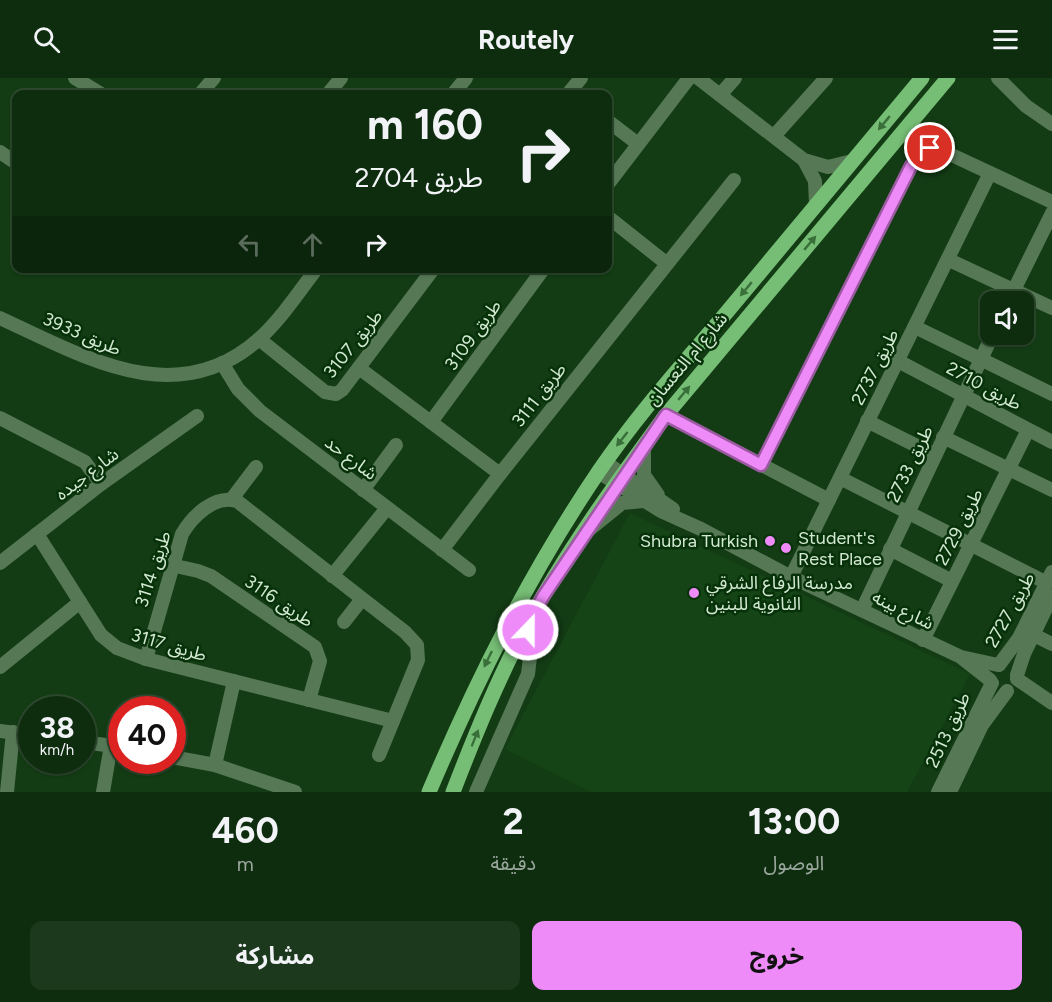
<!DOCTYPE html>
<html lang="ar">
<head>
<meta charset="utf-8">
<style>
  body { margin:0; font-family:Figtree,"Noto Sans Arabic",sans-serif; background:#1c391d; color:#f1f3f6; direction:rtl; height:100vh; display:flex; flex-direction:column; font-size:22px; white-space:nowrap }
  * { box-sizing:border-box; margin:0 }
  p { font-size:20px; color:#9ba89e }
  .icon { flex:none; width:33px; height:33px; fill:none; stroke:currentColor; stroke-width:2; stroke-linecap:round; stroke-linejoin:round }
  .map { position:relative; height:714px; overflow:hidden; direction:ltr }
  .panel { display:flex; flex-direction:column; background:#0e2d0f; flex:1 }
  .panel>* { flex:none }
  .guide { position:absolute; left:12px; top:12px; width:600px; height:183px; border-radius:12px; box-shadow:0 2px 4px #0004,0 0 0 2px #2e492f; direction:rtl; background:#0e2d0f; color:#f1f3f6; overflow:hidden }
  .fabs { position:absolute; left:980px; top:213px; display:grid; gap:12px }
  .fabs a { display:grid; place-items:center; width:54px; height:54px; border-radius:12px; background:#0e2d0f; box-shadow:0 2px 4px #0004,0 0 0 2px #2e492f; font-size:30px }
  .speed { position:absolute; left:18px; top:618px; display:flex; gap:12px; font-size:30px; font-weight:700; text-align:center }
  .speed>* { display:grid; place-content:center; width:78px; height:78px; border-radius:50%; background:#0e2d0f; box-shadow:0 2px 4px #0004,0 0 0 2px #2e492f; line-height:1 }
  .speed small { font-size:15px; font-weight:400 }
  .speed .limit { border:9px solid #d22; background:#fff; color:#111 }
  .pin { position:absolute; display:grid; place-items:center; width:51px; height:51px; color:#fff; margin:-26px; border:3px solid #fff; border-radius:50%; box-shadow:0 2px 6px #0007 }
  .me { position:absolute; width:66px; margin:-33px; rotate:22deg; stroke-linejoin:round; filter:drop-shadow(0 0 4px #0008) }
  .turn { display:flex; align-items:center; gap:21px; height:126px; padding:0 30px; font-size:27px }
  .turn .icon { width:78px; height:78px; stroke-width:2.5 }
  .turn b { display:block; font-size:42px; line-height:51px }
  .lanes { display:flex; align-items:center; height:57px; padding:0 30px; background:#0003; justify-content:center; gap:30px; direction:ltr }
  .lanes .off { opacity:.35 }
  .eta { display:flex; justify-content:space-evenly; align-items:center; height:102px; text-align:center }
  .eta b { font-size:36px; font-weight:700; line-height:42px }
  .primary-button { display:flex; gap:12px; margin-top:auto; padding:12px 30px }
  .primary-button a { flex:1; height:69px; border-radius:12px; background:#ee8bf8; color:#111; font-size:24px; font-weight:700; line-height:69px; text-align:center }
  .primary-button a+a { background:#1c391d; color:#f1f3f6 }
  header { display:flex; justify-content:space-between; align-items:center; height:78px; padding:0 30px; background:#0e2d0f; font-size:27px; font-weight:700 }
  .map>svg:first-child { display:block }
  .built { fill:#154517 }
  .lines { fill:none; stroke-linecap:round; stroke-linejoin:round }
  .minor { stroke:#567855; stroke-width:14 }
  .major { stroke:#76bd75; stroke-width:15 }
  .oneway { fill:#39703a }
  .route-casing { stroke:#9b5aa1; stroke-width:15 }
  .route { stroke:#ee8bf8; stroke-width:10 }
  .poi-dot { fill:#ee8bf8; stroke:#073109; stroke-width:2 }
  .labels { text-anchor:middle; dominant-baseline:central; stroke-width:5; stroke-linejoin:round; paint-order:stroke }
  .street-label { font-size:18px; fill:#d2e9d1; stroke:#073109 }
  .poi-label { font-size:18px; fill:#d2e9d1; stroke:#073109; text-anchor:start }
</style>
</head>
<body>
<header><svg class="icon" aria-label="menu" viewBox="0 0 24 24"><path d="M4 6h16M4 12h16M4 18h16"/></svg>Routely<svg class="icon" aria-label="search" viewBox="0 0 24 24"><circle cx="10" cy="10" r="6"/><path d="M15 15l6 6"/></svg></header>
<div class="map">
<svg width="1052" height="714" viewBox="0 0 1052 714">
  <rect width="100%" height="100%" fill="#133c14"/>
  <polygon class="built" points="630,435 970,596 907,714 591,714 505,671"/>
  <g class="lines">
    <g class="minor">
      <polyline points="75,0 101,16"/>
      <polyline points="698,0 804,82 828,89 852,83"/>
      <polyline points="998,0 1026,28 1052,46"/>
      <polyline points="200,16 214,0"/>
      <polyline points="328,16 341,0"/>
      <polyline points="453,16 466,0"/>
      <polyline points="568,16 581,0"/>
      <polyline points="720,17 735,0"/>
      <polyline points="608,43 638,66"/>
      <polyline points="774,58 826,0"/>
      <polyline points="0,74 16,85"/>
      <polyline points="804,82 815,103 816,126"/>
      <polyline points="608,106 689,0"/>
      <polyline points="608,139 666,185"/>
      <polyline points="949,182 1052,230"/>
      <polyline points="1008,224 1052,135"/>
      <path d="M0,240C83,278 176,335 259,261C281,241 299,214 317,190"/>
      <polyline points="915,249 1052,316"/>
      <polyline points="259,261 325,314 336,316 342,312 434,190"/>
      <polyline points="898,283 1052,364"/>
      <polyline points="222,285 238,311 260,333 469,492"/>
      <polyline points="359,290 500,396"/>
      <polyline points="666,337 829,422"/>
      <polyline points="0,340 85,384 101,406"/>
      <polyline points="867,343 935,377"/>
      <polyline points="431,344 544,190"/>
      <polyline points="943,359 1052,412"/>
      <polyline points="644,367 644,397 658,417"/>
      <polyline points="605,384 673,431"/>
      <path d="M761,387L911,88C919,75 925,69 941,72L1052,124"/>
      <polyline points="598,394 661,433 701,451 791,499 961,579 998,587"/>
      <polyline points="840,400 1047,505"/>
      <polyline points="363,412 396,367"/>
      <polyline points="231,422 256,389"/>
      <polyline points="585,455 622,425 643,423"/>
      <polyline points="37,456 101,557 117,570 146,581 393,643"/>
      <polyline points="890,471 952,503"/>
      <polyline points="442,472 500,396 734,102"/>
      <polyline points="0,485 101,406 197,338"/>
      <polyline points="171,487 198,493 211,498 315,569 320,583 309,622"/>
      <polyline points="332,498 387,430"/>
      <polyline points="791,499 990,95"/>
      <polyline points="862,532 993,256"/>
      <polyline points="344,544 362,521"/>
      <polyline points="1032,556 1052,566"/>
      <polyline points="923,562 1028,352"/>
      <polyline points="962,580 990,602"/>
      <path d="M146,581L182,456C192,439 214,416 237,423L405,554L417,567L418,582L379,677"/>
      <polyline points="999,587 1019,560 1052,494"/>
      <polyline points="0,589 80,524"/>
      <polyline points="1017,597 1024,576 1052,518"/>
      <polyline points="1017,601 1052,625"/>
      <polyline points="0,653 32,657"/>
      <polyline points="82,664 122,669"/>
      <polyline points="172,679 215,687 295,714"/>
      <polyline points="215,687 234,603"/>
      <polyline points="7,714 13,654"/>
      <polyline points="103,714 111,667"/>
      <polyline points="476,714 528,596 531,571 527,547"/>
      <polyline points="938,714 992,605"/>
      <polyline points="950,714 982,647 1007,613"/>
    </g>
    <g class="major">
      <path d="M429,714C477,601 530,495 599,393C637,337 683,286 727,234C792,156 857,78 922,0"/>
      <path d="M453,714C475,657 498,600 527,547C566,473 617,404 666,337L948,0"/>
    </g>
  </g>
  <defs><path id="oneway-solid" d="M-6-.8H1V-3.2L6.5 0L1 3.2V.8H-6Z" transform="scale(1.5)"/></defs>
  <g class="oneway">
    <use href="#oneway-solid" transform="translate(884 45) rotate(130)"/>
    <use href="#oneway-solid" transform="translate(810 165) rotate(-50)"/>
    <use href="#oneway-solid" transform="translate(746 211) rotate(130)"/>
    <use href="#oneway-solid" transform="translate(684 315) rotate(-50)"/>
    <use href="#oneway-solid" transform="translate(622 361) rotate(128)"/>
    <use href="#oneway-solid" transform="translate(488 581) rotate(116)"/>
    <use href="#oneway-solid" transform="translate(475 660) rotate(-68)"/>
  </g>
  <g class="lines">
    <defs>
      <polyline id="route" points="528,552 527,547 544,517 666,337 761,387 911,88 922,73 930,70"/>
    </defs>
    <use href="#route" class="route-casing"/>
    <use href="#route" class="route"/>
  </g>
  <g class="poi-dot">
    <circle cx="770" cy="463" r="6"/>
    <circle cx="786" cy="470" r="6"/>
    <circle cx="694" cy="515" r="6"/>
  </g>
  <g class="labels">
    <g class="street-label">
      <text transform="translate(82 256) rotate(23)">طريق 3933</text>
      <text transform="translate(473 257) rotate(-54)">طريق 3109</text>
      <text transform="translate(353 266) rotate(-51)">طريق 3107</text>
      <text transform="translate(687 281) rotate(-50)">شارع ام النعسان</text>
      <text transform="translate(875 289) rotate(-63)">طريق 2737</text>
      <text transform="translate(984 308) rotate(28)">طريق 2710</text>
      <text transform="translate(539 317) rotate(-52)">طريق 3111</text>
      <text transform="translate(351 380) rotate(37)">شارع حد</text>
      <text transform="translate(910 386) rotate(-64)">طريق 2733</text>
      <text transform="translate(87 396) rotate(-37)">شارع جيده</text>
      <text transform="translate(959 449) rotate(-63)">طريق 2729</text>
      <text transform="translate(153 491) rotate(-72)">طريق 3114</text>
      <text transform="translate(279 523) rotate(34)">طريق 3116</text>
      <text transform="translate(903 532) rotate(26)">شارع بينه</text>
      <text transform="translate(1010 532) rotate(-61)">طريق 2727</text>
      <text transform="translate(169 567) rotate(16)">طريق 3117</text>
      <text transform="translate(948 652) rotate(-65)">طريق 2513</text>
    </g>
    <g class="poi-label">
      <text x="798" y="460">Student's<tspan x="798" dy="21">Rest Place</tspan></text>
      <text x="758" y="463" text-anchor="end">Shubra Turkish</text>
      <text x="706" y="505">مدرسة الرفاع الشرقي<tspan x="706" dy="21">الثانوية للبنين</tspan></text>
    </g>
  </g>
</svg>
<div class="fabs">
<a><svg class="icon" aria-label="sound" viewBox="0 0 24 24"><path d="M4 9h4l5-4v14l-5-4H4zM17 9q2 3 0 6"/></svg></a>
</div>
<div class="speed"><div>38<small>km/h</small></div><div class="limit">40</div></div>
<div class="pin" style="left:930px;top:70px;background:#d93025"><svg class="icon" aria-label="arrive" viewBox="0 0 24 24"><path d="M6 21V4h12l-3 4 3 4H6"/></svg></div>
<svg class="me" style="left:528px;top:552px" viewBox="-20 -20 40 40"><circle r="17" fill="#ee8bf8" stroke="#fff" stroke-width="3"/><path d="M0-11L8 9 0 5-8 9z" fill="#fff"/></svg>
<div class="guide">
<div class="turn"><svg class="icon" aria-label="right" viewBox="0 0 24 24"><path d="M7 20v-9h11M14 6l5 5-5 5"/></svg><div><b>160 m</b>طريق 2704</div></div>
<div class="lanes"><svg class="icon off" aria-label="left" viewBox="0 0 24 24"><path d="M17 20v-9H6M10 6l-5 5 5 5"/></svg><svg class="icon off" aria-label="ahead" viewBox="0 0 24 24"><path d="M12 20V5M6 11l6-6 6 6"/></svg><svg class="icon" aria-label="right" viewBox="0 0 24 24"><path d="M7 20v-9h11M14 6l5 5-5 5"/></svg></div>
</div>
</div>
<section class="panel">
<div class="eta">
<div><b>13:00</b><p>الوصول</p></div>
<div><b>2</b><p>دقيقة</p></div>
<div><b>460</b><p>m</p></div>
</div>
<div class="primary-button"><a>خروج</a><a>مشاركة</a></div>
</section>
</body>
</html>
